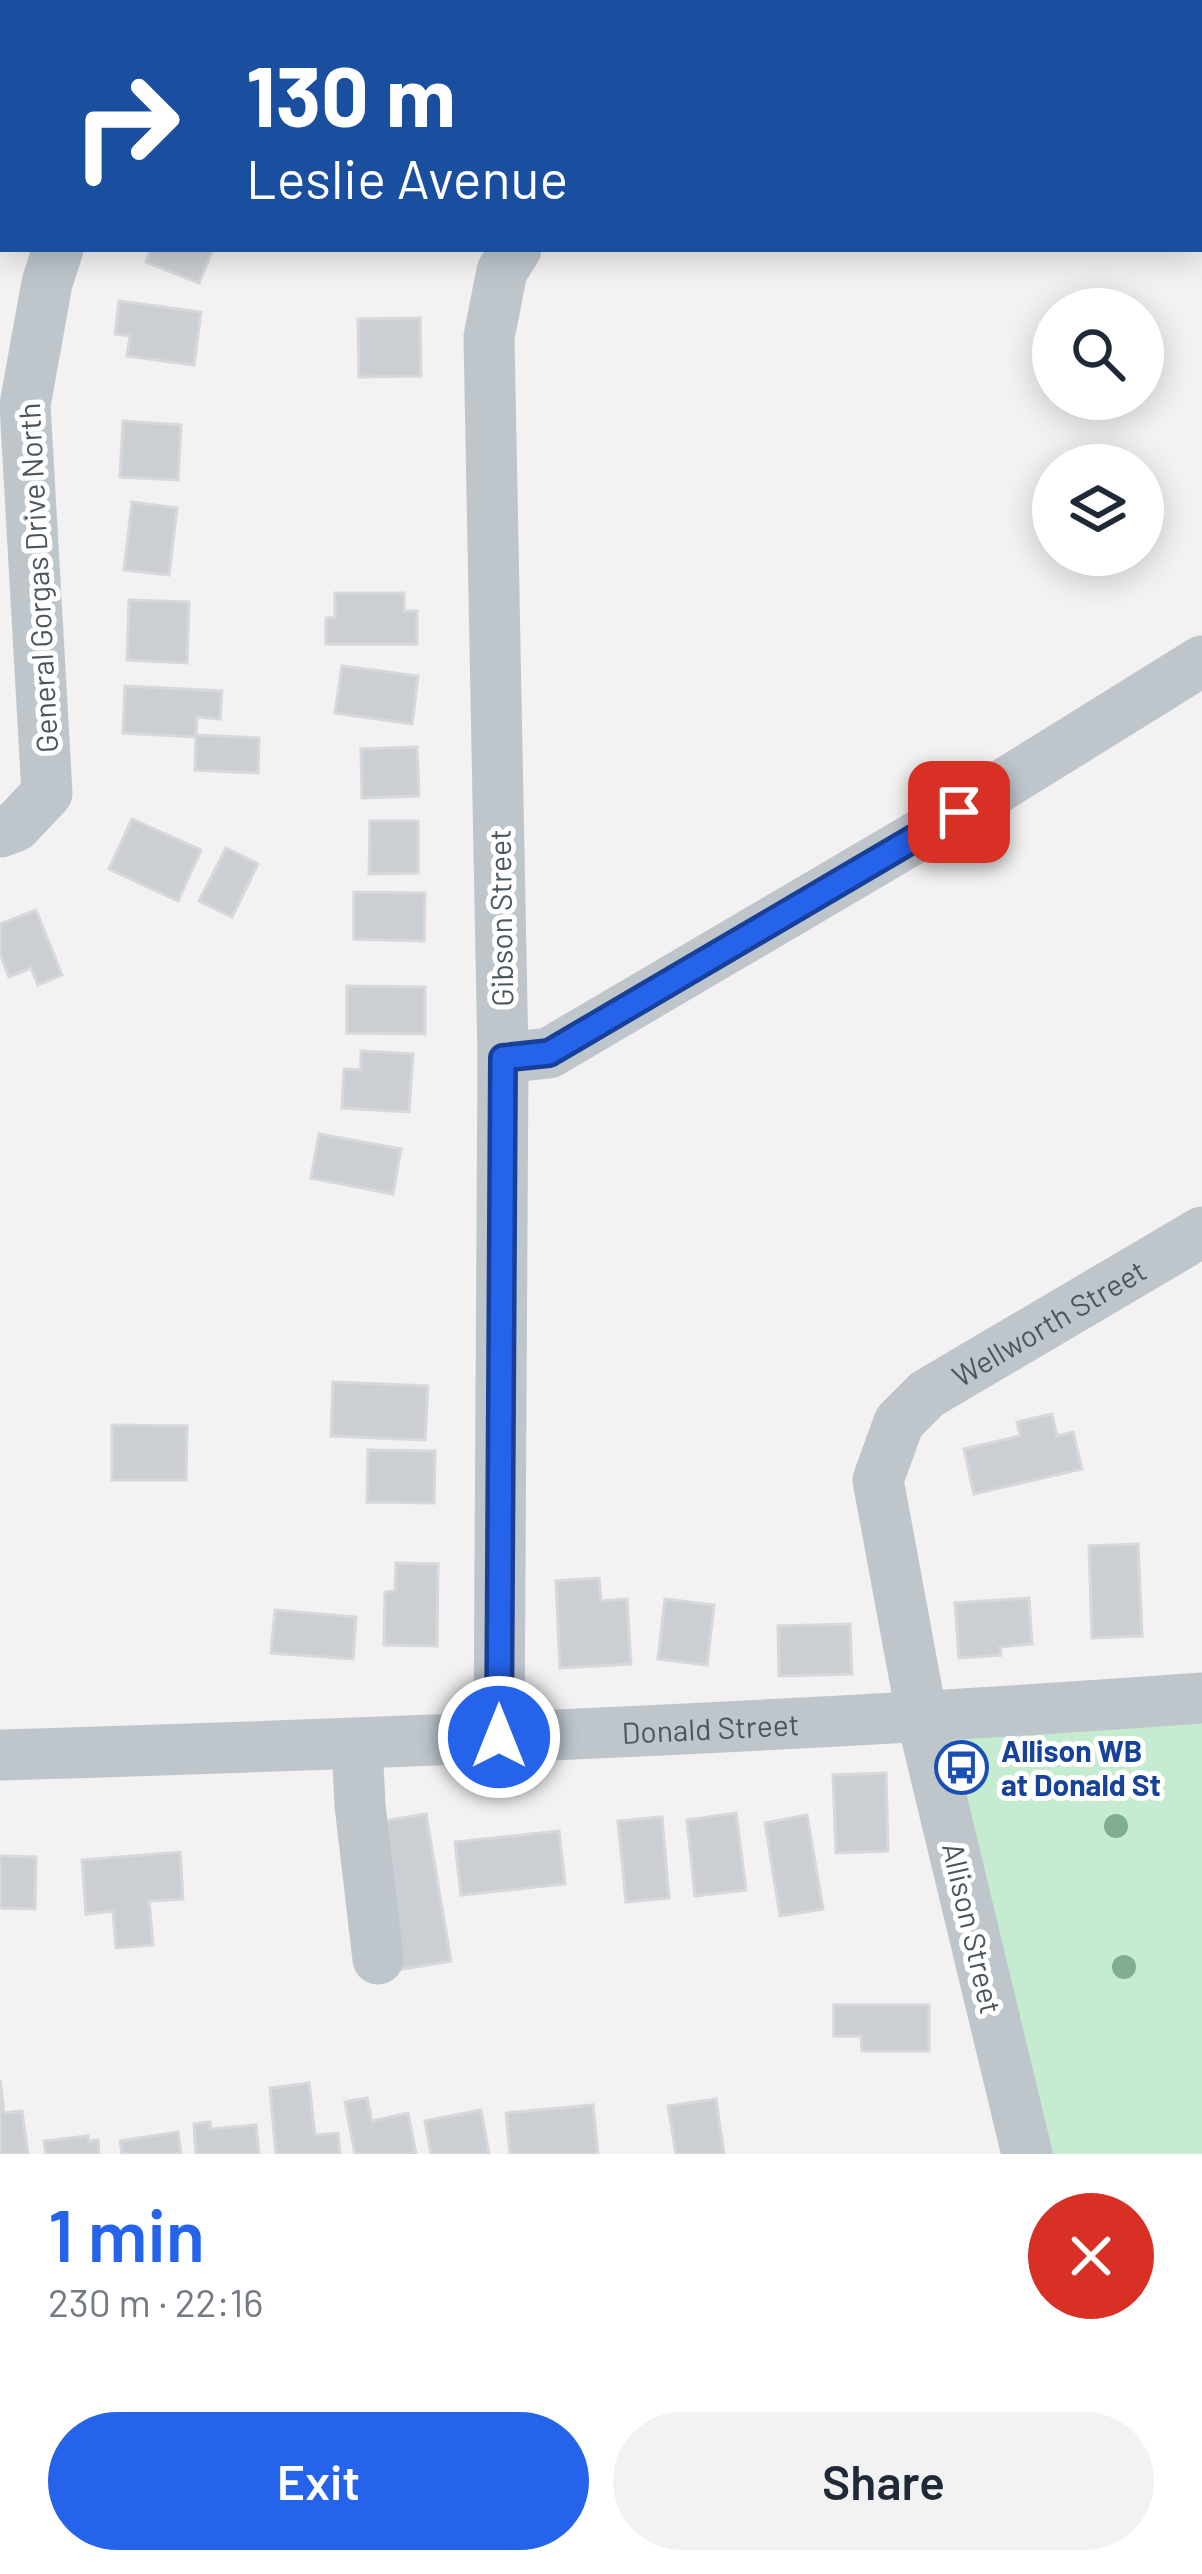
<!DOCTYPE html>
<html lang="en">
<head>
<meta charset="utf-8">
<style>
  body { margin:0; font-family:Barlow,sans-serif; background:#f2f2f3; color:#1f2937; height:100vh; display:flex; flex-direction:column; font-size:45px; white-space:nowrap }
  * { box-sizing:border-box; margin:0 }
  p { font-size:39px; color:#747a83 }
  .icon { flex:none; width:66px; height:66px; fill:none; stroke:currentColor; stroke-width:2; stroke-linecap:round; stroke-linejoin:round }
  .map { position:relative; height:2154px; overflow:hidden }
  .sheet { display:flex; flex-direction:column; background:#fff; flex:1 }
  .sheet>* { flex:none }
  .hud { position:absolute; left:0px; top:0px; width:1203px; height:252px; box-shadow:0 6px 30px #0003; background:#1a4fa0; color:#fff; overflow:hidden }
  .buttons { position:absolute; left:1032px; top:288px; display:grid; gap:24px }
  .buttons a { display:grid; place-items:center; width:132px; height:132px; border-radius:50%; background:#fff; box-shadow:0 6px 30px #0003; font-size:60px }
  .pin { position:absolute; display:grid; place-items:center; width:102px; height:102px; color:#fff; margin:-51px; border-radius:24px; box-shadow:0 6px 18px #0006 }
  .me { position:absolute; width:132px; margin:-66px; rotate:0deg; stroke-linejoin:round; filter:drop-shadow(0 0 9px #0008) }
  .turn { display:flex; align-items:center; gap:42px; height:252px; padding:0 48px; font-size:54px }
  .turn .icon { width:156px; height:156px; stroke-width:2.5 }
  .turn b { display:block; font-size:84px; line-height:102px }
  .round { display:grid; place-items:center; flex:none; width:126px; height:126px; border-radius:63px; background:#f2f2f3 }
  .headline { display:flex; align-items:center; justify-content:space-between; height:204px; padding:0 48px }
  h1 { font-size:72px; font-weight:600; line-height:90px; color:#2563eb }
  .button { display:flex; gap:24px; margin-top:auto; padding:24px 48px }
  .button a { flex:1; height:138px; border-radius:72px; background:#2563eb; color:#fff; font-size:48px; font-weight:600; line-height:138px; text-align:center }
  .button a+a { background:#f2f2f3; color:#1f2937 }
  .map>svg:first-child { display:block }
  .green { fill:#c5ebd0 }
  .building { fill:#cbcfd3; stroke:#d6d8db; stroke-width:3 }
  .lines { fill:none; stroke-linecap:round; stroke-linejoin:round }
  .minor { stroke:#bec6cc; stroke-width:51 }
  .tree { fill:#81ad92 }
  .route-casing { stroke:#184099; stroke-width:30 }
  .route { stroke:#2563eb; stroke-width:21 }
  .labels { text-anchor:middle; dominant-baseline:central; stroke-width:10; stroke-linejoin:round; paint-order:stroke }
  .street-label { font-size:30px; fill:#4b565c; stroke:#fff }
  .transit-label { font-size:30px; font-weight:bold; fill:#164399; stroke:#fff; text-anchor:start }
</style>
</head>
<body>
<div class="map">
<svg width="1202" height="2154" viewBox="0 0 1202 2154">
  <rect width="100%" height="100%" fill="#f3f1f1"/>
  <polygon class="green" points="1202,1708 1202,2154 1031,2154 937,1728"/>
  <g class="building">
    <polygon points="151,249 213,249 199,283 146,262"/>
    <polygon points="119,301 201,312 194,365 127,356 130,336 115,334"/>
    <polygon points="420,318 421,376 359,377 358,319"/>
    <polygon points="123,421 181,425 178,480 120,477"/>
    <polygon points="132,502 177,508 169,575 124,570"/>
    <polygon points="335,593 404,593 404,611 417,611 417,644 326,644 326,618 335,618"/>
    <polygon points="129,600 189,602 187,663 127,660"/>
    <polygon points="342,666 418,676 412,724 335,713"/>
    <polygon points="125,686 222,691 220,719 197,717 196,737 123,733"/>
    <polygon points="196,735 259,738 258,773 195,770"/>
    <polygon points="417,747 419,796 362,798 361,749"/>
    <polygon points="132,819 201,850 178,901 109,869"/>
    <polygon points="370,821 418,821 418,873 369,874"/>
    <polygon points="226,848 258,864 232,917 199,901"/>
    <polygon points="354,892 425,893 424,941 354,939"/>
    <polygon points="36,910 62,975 38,985 31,968 9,977 0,954 0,924"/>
    <polygon points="347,986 425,987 425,1034 347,1033"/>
    <polygon points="361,1051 413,1054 409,1112 342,1108 344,1069 361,1070"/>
    <polygon points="319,1134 401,1149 393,1194 311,1178"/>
    <polygon points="333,1382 428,1386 425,1440 331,1436"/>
    <polygon points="1052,1414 1057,1436 1073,1432 1082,1469 974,1494 964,1449 1020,1436 1017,1422"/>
    <polygon points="112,1425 187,1426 186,1480 112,1480"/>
    <polygon points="368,1450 435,1451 434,1503 367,1502"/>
    <polygon points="1138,1544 1142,1636 1092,1638 1089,1546"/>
    <polygon points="396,1563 438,1564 437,1646 384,1645 385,1592 395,1591"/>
    <polygon points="599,1578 601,1601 627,1599 631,1664 560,1668 556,1581"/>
    <polygon points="1029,1598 1032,1644 1000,1647 1001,1655 959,1658 955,1603"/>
    <polygon points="665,1599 714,1605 707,1665 658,1659"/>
    <polygon points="275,1610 356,1617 353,1659 271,1653"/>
    <polygon points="850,1624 852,1674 779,1676 778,1626"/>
    <polygon points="886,1773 888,1851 836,1853 833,1775"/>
    <polygon points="736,1813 746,1890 695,1896 687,1820"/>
    <polygon points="426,1814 451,1961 397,1970 372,1823"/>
    <polygon points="807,1815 823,1909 780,1916 765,1823"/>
    <polygon points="662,1817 669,1898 626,1902 618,1821"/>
    <polygon points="559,1831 565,1884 461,1895 455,1842"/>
    <polygon points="180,1852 183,1899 149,1901 153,1945 116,1948 113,1911 86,1914 82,1860"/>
    <polygon points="0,1856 36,1857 35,1909 0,1908"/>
    <polygon points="834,2005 929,2005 929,2051 862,2051 861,2036 834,2036"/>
    <polygon points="0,2080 4,2113 22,2111 28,2154 0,2154"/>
    <polygon points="309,2083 315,2135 338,2133 340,2154 276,2154 270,2088"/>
    <polygon points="367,2098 372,2121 408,2113 416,2154 355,2154 345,2102"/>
    <polygon points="716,2099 724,2154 676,2154 668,2106"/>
    <polygon points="593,2105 598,2154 510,2154 506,2113"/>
    <polygon points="481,2110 489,2154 431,2154 425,2121"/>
    <polygon points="210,2122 211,2129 256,2125 259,2154 196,2154 194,2124"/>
    <polygon points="178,2132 181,2154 122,2154 120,2141"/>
    <polygon points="88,2136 89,2141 98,2140 99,2154 46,2154 44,2141"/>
  </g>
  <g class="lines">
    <g class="minor">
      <polyline points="163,3 165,0"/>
      <polyline points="662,3 664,0"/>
      <polyline points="0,832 16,826 47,793 25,405 47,283 58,249"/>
      <polyline points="503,1058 549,1053 959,812 1202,661"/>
      <polyline points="499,1737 503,1058 489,337 502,271 516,249"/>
      <polyline points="357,1745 360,1805 378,1959"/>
      <path id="s1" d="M0,1755C401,1743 802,1727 1202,1698"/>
      <path id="s2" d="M1027,2154L922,1718L878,1480L899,1422L927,1394L1202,1232"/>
    </g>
  </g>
  <g class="tree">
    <circle cx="1116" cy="1826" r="12"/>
    <circle cx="1124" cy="1967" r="12"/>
  </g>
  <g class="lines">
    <defs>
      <polyline id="route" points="499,1737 503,1058 549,1053 959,812"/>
    </defs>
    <use href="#route" class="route-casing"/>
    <use href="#route" class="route"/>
  </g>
  <defs>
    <symbol id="bus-ring" viewBox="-11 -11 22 22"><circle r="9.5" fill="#fff" stroke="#1a4fb4" stroke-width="1.5"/><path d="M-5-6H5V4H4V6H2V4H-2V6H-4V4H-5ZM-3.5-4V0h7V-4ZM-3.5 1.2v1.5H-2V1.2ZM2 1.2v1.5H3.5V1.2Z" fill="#1a4fb4"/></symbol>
  </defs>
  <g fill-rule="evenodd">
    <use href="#bus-ring" x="932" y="1738" width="59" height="59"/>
  </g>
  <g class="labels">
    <g class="street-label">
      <text transform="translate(37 578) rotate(-93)">General Gorgas Drive North</text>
      <text transform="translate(500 918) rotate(-91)">Gibson Street</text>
      <text stroke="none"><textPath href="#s2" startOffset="933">Wellworth Street</textPath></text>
      <text stroke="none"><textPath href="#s1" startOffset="711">Donald Street</textPath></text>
      <text transform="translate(973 1928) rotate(77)">Allison Street</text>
    </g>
    <g class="transit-label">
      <text x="1001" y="1750">Allison WB<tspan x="1001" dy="34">at Donald St</tspan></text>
    </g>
  </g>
</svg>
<div class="buttons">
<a><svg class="icon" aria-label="search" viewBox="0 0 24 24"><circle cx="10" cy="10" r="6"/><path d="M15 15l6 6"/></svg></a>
<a><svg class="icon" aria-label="layers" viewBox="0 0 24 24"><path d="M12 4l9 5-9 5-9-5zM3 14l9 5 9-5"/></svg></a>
</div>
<div class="pin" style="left:959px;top:812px;background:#d93025"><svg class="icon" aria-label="arrive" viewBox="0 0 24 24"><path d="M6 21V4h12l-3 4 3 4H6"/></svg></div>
<svg class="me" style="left:499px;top:1737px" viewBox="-20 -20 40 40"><circle r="17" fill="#2563eb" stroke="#fff" stroke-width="3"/><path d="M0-11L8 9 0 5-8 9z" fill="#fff"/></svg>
<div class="hud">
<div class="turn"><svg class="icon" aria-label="right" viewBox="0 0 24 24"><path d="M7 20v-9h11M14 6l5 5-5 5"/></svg><div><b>130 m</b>Leslie Avenue</div></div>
</div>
</div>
<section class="sheet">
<div class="headline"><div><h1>1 min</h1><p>230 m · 22:16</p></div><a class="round" style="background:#d93025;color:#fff"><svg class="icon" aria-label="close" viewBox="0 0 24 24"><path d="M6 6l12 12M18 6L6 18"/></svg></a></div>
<div class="button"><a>Exit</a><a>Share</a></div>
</section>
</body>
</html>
